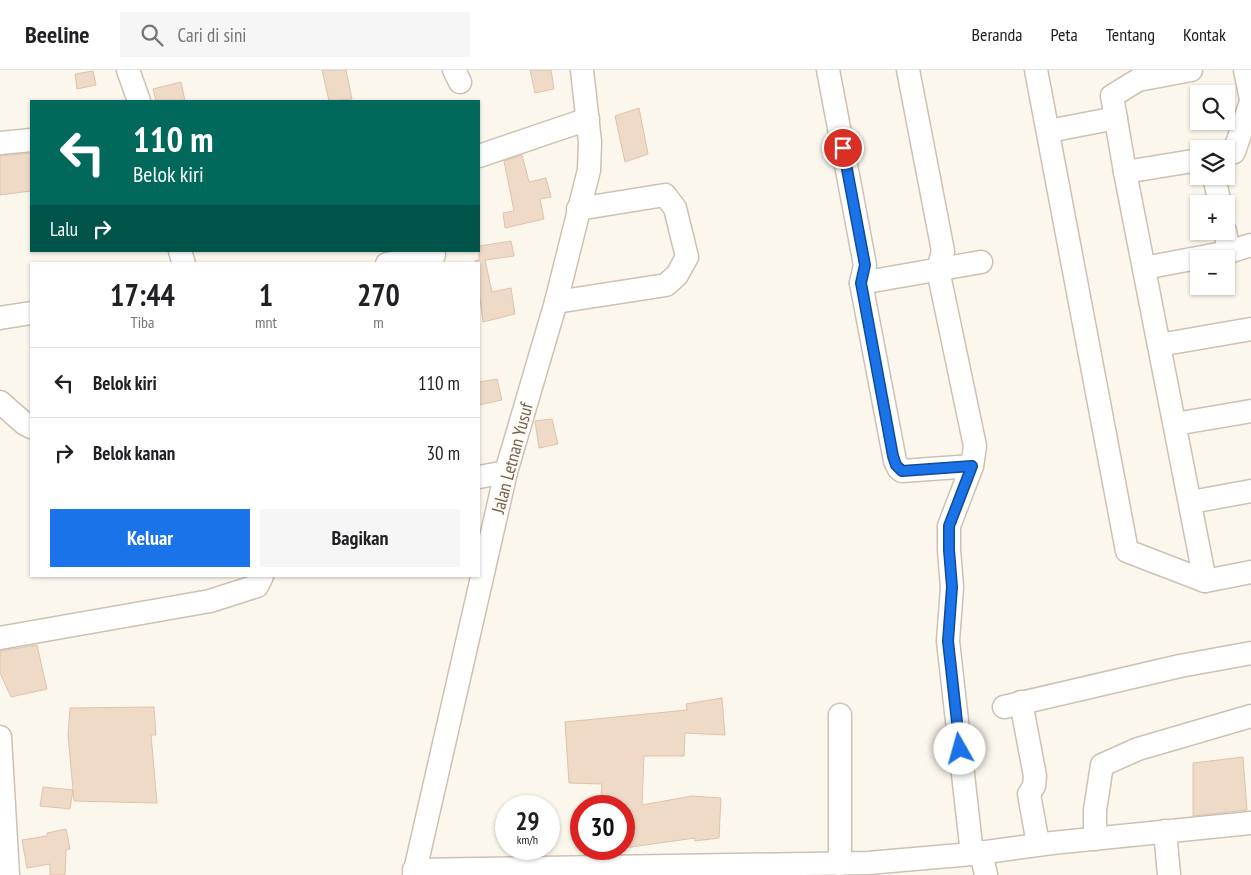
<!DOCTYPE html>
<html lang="id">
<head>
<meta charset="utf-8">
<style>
  body { margin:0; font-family:"PT Sans Narrow",sans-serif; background:#f6f6f6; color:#202124; height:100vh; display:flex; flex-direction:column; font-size:19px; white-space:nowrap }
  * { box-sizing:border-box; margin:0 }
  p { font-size:16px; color:#757577 }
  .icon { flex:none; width:28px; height:28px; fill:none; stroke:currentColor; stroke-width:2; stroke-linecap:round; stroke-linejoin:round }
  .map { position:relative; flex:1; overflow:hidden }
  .drawer { position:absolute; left:30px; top:192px; width:450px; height:315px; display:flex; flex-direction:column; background:#fff; border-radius:0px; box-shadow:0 1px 4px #0004 }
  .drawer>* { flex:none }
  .hud { position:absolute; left:30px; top:30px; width:450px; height:152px; border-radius:0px; box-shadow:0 1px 4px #0004; background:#00695c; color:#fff; overflow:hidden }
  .tools { position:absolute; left:1190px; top:15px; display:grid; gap:10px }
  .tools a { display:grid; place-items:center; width:45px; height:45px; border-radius:0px; background:#fff; box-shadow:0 1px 4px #0004; font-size:25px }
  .speed { position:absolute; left:495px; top:725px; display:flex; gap:10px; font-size:25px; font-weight:700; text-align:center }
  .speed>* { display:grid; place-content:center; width:65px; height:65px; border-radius:50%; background:#fff; box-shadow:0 1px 4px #0004; line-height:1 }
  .speed small { font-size:12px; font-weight:400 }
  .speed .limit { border:8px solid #d22; background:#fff; color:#111 }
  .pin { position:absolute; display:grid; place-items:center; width:42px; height:42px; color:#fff; margin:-21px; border:2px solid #fff; border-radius:50%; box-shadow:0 1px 5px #0007 }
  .me { position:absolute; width:55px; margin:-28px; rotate:353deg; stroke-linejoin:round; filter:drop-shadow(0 0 4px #0008) }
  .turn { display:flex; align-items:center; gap:18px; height:105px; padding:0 20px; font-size:22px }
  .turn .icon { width:65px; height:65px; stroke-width:2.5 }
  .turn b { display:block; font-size:35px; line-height:42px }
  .then { display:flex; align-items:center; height:48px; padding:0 20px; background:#0003; gap:10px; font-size:19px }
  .eta { display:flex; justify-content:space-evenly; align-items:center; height:85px; text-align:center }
  .eta b { font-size:30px; font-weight:800; line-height:35px }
  .cta { display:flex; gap:10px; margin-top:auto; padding:10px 20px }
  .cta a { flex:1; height:58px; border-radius:0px; background:#1a73e8; color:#fff; font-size:20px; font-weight:800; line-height:58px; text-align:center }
  .cta a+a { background:#f6f6f6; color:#202124 }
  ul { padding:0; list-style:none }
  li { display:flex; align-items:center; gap:15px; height:70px; padding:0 20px; border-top:1px solid #e0e0e0 }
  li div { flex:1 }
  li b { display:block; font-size:19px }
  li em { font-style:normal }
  header { display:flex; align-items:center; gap:30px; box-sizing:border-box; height:70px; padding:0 25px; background:#fff; border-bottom:1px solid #e0e0e0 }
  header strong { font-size:24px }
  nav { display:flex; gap:28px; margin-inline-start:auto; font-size:18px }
  .search { width:350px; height:45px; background:#f6f6f6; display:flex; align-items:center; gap:12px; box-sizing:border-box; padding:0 18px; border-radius:0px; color:#757577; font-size:19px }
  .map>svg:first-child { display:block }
  .building { fill:#eedac7; stroke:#dfc3a9 }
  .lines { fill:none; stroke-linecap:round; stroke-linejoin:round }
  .minor-casing { stroke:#cdc1b3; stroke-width:25 }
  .minor { stroke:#fff; stroke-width:22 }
  .route-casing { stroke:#114b97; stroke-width:12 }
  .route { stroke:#1a73e8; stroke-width:9 }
  .labels { text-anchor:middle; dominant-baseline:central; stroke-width:4; stroke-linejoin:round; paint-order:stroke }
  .street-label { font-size:18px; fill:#756151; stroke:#fefbf3 }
</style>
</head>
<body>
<header>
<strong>Beeline</strong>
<div class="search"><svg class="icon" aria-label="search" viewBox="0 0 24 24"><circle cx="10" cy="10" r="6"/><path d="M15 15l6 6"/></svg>Cari di sini</div>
<nav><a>Beranda</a><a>Peta</a><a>Tentang</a><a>Kontak</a></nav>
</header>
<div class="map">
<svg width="1251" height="805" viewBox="0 0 1251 805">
  <rect width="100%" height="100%" fill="#fbf7ed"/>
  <g class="building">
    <polygon points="322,0 346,0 352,29 329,31"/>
    <polygon points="530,0 551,0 554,19 535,23"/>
    <polygon points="93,1 96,15 77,19 75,4"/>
    <polygon points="181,12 185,31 156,31 153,19"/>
    <polygon points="639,38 648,84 625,92 615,46"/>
    <polygon points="31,83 31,121 0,125 0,86"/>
    <polygon points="522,85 529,112 546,108 551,127 540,129 544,149 505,158 503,143 514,141 504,91"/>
    <polygon points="511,171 514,186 485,190 492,222 511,218 515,244 483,252 479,220 479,194 475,194 475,191 479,190 479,176"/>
    <polygon points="497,309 502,330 479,335 479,312"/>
    <polygon points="552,349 558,374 539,378 535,351"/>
    <polygon points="37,575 47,619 11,627 0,603 0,581"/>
    <polygon points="722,628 725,665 685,663 684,686 644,686 642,735 692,726 721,728 719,768 695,771 695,768 624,778 624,736 600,736 602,714 569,713 565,652 687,640 686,634"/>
    <polygon points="154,637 156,665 151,665 157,733 74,731 68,665 70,638"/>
    <polygon points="1243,687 1247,740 1193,746 1193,693"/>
    <polygon points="43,717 73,720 70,739 40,736"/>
    <polygon points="66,759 70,779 66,780 65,805 50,805 50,794 27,798 22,770 47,766 47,763"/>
  </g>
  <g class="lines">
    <defs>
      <g id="minor">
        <polyline points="128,0 139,31"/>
        <polyline points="454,0 460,12"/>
        <polyline points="828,0 865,195 861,213 895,391 899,399 902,401 972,396"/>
        <polyline points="908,0 943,181 938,200 975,376 972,396 949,456 949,480 952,517 948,571 972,784"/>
        <polyline points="1036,0 1127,481 1205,511 1251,502"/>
        <polyline points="1191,0 1138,10 1112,26 1125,102 1205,511"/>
        <polyline points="1245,0 1251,29"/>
        <polyline points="1049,61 1116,48"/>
        <polyline points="0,73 31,70"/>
        <polyline points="1226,84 1234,82 1251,32"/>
        <polyline points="479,86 588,49"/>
        <polyline points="1125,102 1199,90"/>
        <polyline points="1214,106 1220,134"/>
        <polyline points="1225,161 1229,182"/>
        <polyline points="180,181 184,194"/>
        <polyline points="387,194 434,185"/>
        <polyline points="1144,198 1229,182 1251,175"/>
        <polyline points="861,213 981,192"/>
        <polyline points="556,232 666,215 677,205 687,187 675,138 665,125 578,139"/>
        <polyline points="0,248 31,243"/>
        <polyline points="1159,275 1251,259"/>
        <polyline points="0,332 25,354 31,357"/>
        <polyline points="1175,354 1251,341"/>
        <polyline points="479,407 506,402"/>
        <polyline points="1191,432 1251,421"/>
        <polyline points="0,568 210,531 257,516 262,506"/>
        <polyline points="1021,632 1035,706 1034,716 1029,724 1038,774"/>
        <polyline points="1004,637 1180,596 1251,583"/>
        <polyline points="0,667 8,805"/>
        <polyline points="1165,761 1169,805"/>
        <polyline points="1095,769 1095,740 1102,695 1138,679 1251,646"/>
        <polyline points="981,782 986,805"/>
        <polyline points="840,794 840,645"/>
        <polyline points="414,800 868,793 972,784 1052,773 1251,753"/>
        <polyline points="414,805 506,402 556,232 589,100 590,72 582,0"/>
      </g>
    </defs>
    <use href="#minor" class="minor-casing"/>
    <use href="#minor" class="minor"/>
  </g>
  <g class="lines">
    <defs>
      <polyline id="route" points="843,78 865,195 861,213 893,386 896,395 902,401 972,396 949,456 949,480 952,517 948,571 960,679"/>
    </defs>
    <use href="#route" class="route-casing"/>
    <use href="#route" class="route"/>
  </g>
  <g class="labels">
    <g class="street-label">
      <text transform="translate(512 388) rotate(-75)">Jalan Letnan Yusuf</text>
    </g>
  </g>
</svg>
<div class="tools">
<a><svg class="icon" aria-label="search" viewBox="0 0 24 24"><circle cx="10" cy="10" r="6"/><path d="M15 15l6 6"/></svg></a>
<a><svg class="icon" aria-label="layers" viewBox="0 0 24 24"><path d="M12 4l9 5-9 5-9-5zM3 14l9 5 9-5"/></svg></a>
<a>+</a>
<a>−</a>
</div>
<div class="speed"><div>29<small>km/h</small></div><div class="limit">30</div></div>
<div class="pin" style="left:843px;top:78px;background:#d93025"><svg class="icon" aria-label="arrive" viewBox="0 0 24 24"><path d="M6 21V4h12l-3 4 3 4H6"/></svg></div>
<svg class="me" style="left:960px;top:679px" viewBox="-20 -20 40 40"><circle r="19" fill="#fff"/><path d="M0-13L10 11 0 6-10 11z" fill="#1a73e8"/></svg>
<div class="hud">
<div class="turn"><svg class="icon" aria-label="left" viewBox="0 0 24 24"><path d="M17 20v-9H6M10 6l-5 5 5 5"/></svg><div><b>110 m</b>Belok kiri</div></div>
<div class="then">Lalu<svg class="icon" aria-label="right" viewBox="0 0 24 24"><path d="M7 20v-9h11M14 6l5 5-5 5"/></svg></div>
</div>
<section class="drawer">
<div class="eta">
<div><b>17:44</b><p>Tiba</p></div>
<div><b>1</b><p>mnt</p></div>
<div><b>270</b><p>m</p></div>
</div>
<ul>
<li><svg class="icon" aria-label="left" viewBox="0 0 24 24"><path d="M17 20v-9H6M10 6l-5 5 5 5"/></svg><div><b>Belok kiri</b></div><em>110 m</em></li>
<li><svg class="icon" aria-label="right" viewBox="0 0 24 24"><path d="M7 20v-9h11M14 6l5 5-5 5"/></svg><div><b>Belok kanan</b></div><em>30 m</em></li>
</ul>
<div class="cta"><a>Keluar</a><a>Bagikan</a></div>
</section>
</div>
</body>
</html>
